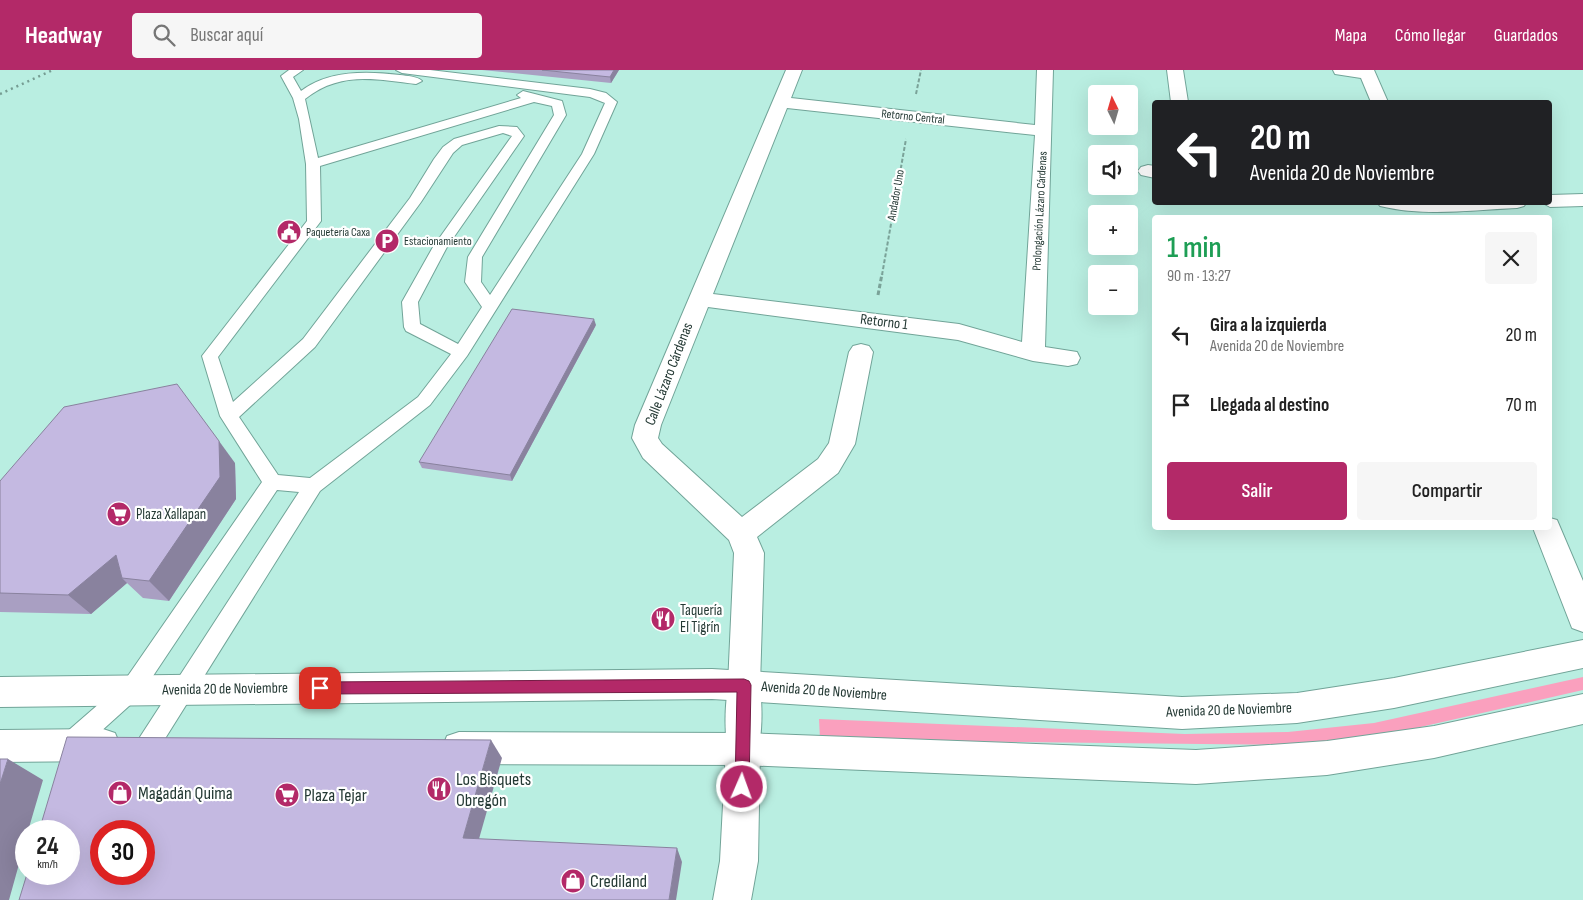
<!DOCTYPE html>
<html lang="es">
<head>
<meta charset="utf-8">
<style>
  body { margin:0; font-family:"Sofia Sans Condensed",sans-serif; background:#f6f6f6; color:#222; height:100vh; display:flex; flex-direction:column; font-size:19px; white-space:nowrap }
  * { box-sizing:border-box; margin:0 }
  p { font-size:16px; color:#767676 }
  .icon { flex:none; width:28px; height:28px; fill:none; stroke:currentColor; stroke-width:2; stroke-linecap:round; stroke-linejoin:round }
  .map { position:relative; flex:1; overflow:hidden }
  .drawer { position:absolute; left:1152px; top:145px; width:400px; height:315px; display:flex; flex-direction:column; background:#fff; border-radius:5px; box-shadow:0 5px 20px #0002 }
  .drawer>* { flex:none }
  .top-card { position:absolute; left:1152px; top:30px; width:400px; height:105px; border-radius:5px; box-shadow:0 5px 20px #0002; background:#202124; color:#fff; overflow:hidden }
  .needle { width:32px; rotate:355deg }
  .tools { position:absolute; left:1088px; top:15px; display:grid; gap:10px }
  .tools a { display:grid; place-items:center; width:50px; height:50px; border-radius:5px; background:#fff; box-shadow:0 5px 20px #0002; font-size:25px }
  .speed { position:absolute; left:15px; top:750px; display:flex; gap:10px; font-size:25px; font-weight:700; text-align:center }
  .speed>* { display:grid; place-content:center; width:65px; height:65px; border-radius:50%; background:#fff; box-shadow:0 5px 20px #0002; line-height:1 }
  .speed small { font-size:12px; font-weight:400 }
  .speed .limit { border:8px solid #d22; background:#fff; color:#111 }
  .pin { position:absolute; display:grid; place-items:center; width:42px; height:42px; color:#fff; margin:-21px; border-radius:10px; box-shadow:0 2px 8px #0006 }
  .me { position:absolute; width:55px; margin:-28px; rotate:2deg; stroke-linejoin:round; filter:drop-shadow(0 0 4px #0008) }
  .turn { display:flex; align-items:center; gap:18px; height:105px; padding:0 15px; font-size:22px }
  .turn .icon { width:65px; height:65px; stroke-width:2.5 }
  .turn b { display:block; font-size:35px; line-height:42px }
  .round { display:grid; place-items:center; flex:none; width:52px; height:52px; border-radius:5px; background:#f6f6f6 }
  .summary { display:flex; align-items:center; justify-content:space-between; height:85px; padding:0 15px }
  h1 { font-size:30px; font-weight:600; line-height:38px; color:#1e9e55 }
  .action { display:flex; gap:10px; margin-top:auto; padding:10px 15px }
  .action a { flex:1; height:58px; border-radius:5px; background:#b32968; color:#fff; font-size:20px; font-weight:600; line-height:58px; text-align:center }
  .action a+a { background:#f6f6f6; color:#222 }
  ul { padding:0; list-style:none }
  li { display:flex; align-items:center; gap:15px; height:70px; padding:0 15px }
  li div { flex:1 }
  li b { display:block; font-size:19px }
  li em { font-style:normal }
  header { display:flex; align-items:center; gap:30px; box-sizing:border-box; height:70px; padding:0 25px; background:#b32968; color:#fff }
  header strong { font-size:24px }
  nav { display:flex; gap:28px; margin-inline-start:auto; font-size:18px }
  .search { width:350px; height:45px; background:#f6f6f6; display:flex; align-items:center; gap:12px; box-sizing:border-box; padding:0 18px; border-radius:5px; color:#767676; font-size:19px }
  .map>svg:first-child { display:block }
  .green { fill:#faa0be }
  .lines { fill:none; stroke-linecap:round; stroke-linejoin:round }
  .service-casing { stroke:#71a498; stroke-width:2 }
  .minor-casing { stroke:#71a498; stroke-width:2 }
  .tertiary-casing { stroke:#71a498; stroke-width:2 }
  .secondary-casing { stroke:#71a498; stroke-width:2 }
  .path-far1 { stroke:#7aa298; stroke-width:2; stroke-dasharray:4 2; stroke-linecap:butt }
  .path { stroke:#7aa298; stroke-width:3; stroke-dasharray:4.5 2.5; stroke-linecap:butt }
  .service { fill:#fff; fill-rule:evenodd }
  .minor { fill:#fff; fill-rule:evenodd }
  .tertiary { fill:#fff; fill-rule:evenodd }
  .secondary { fill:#fff; fill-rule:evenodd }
  .rail { stroke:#759c92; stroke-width:2.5; stroke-dasharray:2 4; stroke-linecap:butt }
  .wall { fill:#a99fc2 }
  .shaded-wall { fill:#89829e }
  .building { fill:#c4b9e1; stroke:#89829e; fill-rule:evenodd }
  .route { fill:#b32968; stroke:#741b44 }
  .labels { text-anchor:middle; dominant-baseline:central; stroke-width:4.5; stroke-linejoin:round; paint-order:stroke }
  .far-street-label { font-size:12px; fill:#243934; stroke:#fff }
  .far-poi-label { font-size:12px; fill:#243934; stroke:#fff; text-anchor:start }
  .street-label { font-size:15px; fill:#243934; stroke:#fff }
  .poi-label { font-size:15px; fill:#243934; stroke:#fff; text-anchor:start }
  .near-poi-label { font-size:18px; fill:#243934; stroke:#fff; text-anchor:start }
</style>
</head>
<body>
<header>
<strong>Headway</strong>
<div class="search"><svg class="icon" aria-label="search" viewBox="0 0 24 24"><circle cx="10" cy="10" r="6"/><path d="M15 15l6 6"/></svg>Buscar aquí</div>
<nav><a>Mapa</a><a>Cómo llegar</a><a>Guardados</a></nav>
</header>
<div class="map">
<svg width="1583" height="830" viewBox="0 0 1583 830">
  <rect width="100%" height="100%" fill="#b9eee1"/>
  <polygon class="green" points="1583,607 1583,620 1381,666 1295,675 820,670 819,649 1185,664 1288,662 1374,653"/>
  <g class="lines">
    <defs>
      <path id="service" d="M289,0H303L293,7L301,21C328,0 367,1 400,5C407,6 417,6 422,11L416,14C375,9 340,1 305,29L318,88L521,28L517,25L523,21L562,31L566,45L482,187L481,212L490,225L582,84L605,33L590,27L402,3L396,0H430L590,19L606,23L617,32L594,84L467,286L430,335L320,421L156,683L148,686L140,683L136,675L140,667L299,422L277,420L139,627L78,682L70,685L62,682L58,674L62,666L123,613L262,412L220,346L202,286L307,151L306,94L299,49L293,28L281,6ZM534,32L552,36L554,45L468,187L465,212L482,237L458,274L420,254L418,232L447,177L524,66L517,57L499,56L454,69L443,77L434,89L410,128L303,269L233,332L218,287L321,151L320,96ZM503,63L512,66L433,177L402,232L404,257L406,261L451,284L418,327L310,408L278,405L239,347L315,277L421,132L453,83L462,75Z"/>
      <g id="minor">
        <path d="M786,0H802L791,28L1035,55L1037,0H1053L1045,277L1077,282L1080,288L1077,294L1068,296L1033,291L958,270L708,237L661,355L658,368L662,374L742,447L818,389L829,373L849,282L853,276L861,274L869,276L873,282L855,374L838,403L757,467L764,483L760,615L756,626L744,630L732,626L728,615L734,483L729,470L643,388L632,368L635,355ZM787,38L1035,65L1022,272L959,254L713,224Z"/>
        <polygon points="1167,0 1183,0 1188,32 1171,32"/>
        <polygon points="1333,0 1374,0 1388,32 1371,32 1361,8 1335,4"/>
        <polygon points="1148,95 1155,96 1155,108 1141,105 1138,101 1141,97"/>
        <polygon points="1583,124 1583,136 1550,137 1541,132 1550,132 1550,125"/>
        <path d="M1377,132H1527L1524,136L1517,138C1471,140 1425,147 1380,136Z"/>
        <polygon points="1550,448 1557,450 1583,511 1583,562 1572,558 1533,458 1550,458"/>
        <polygon points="743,663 755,667 760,679 758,791 751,830 713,830 720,791 726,679 731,667"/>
      </g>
      <path id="tertiary" d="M744,600L756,604C764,624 763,671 755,691L743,695L731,691C723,671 724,624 732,604Z"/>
      <g id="secondary">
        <polygon points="1583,570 1583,598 1394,638 1297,653 1182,659 712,629 0,637 0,607 712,599 1182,627 1297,623 1394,608"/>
        <polygon points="1583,624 1583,654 1434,688 1327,705 1196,714 743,695 459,694 447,690 442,678 447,666 459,662 743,663 1196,680 1327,671 1434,656"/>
        <polygon points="103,659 115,663 120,675 115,687 103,691 0,692 0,660"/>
      </g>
    </defs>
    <use href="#service" class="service-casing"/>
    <use href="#minor" class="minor-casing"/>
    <use href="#tertiary" class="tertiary-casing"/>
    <use href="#secondary" class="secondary-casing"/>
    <g class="path-far1">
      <polyline points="916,24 921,0"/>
      <polyline points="882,205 906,69"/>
    </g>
    <polyline class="path" points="878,225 882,204"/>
    <use href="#service" class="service"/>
    <use href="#minor" class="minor"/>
    <use href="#tertiary" class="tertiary"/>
    <use href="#secondary" class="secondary"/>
    <polyline class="rail" points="0,24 53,0"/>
  </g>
  <g class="wall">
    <polygon points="482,0 619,0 611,13"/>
    <polygon points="596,255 512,411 422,398 419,392"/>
    <polygon points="235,393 236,429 169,531 143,528 127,513 91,544 0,542 0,411"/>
  </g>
  <g class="shaded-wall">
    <polygon points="614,0 619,0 611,13 610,7"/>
    <polygon points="594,249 596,255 512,411 510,405"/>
    <polygon points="219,371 235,393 236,429 169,531 149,511"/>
    <polygon points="116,485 122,508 127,513 91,544 68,525"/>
    <polygon points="491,670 502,688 475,783 463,768"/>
    <polygon points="8,689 43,710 28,761 26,761 26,769 9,830 0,830 0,714"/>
    <polygon points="677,778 682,792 676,830 669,830"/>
  </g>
  <g class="building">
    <polygon points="542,0 614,0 610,7"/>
    <polygon points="512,239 594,249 510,405 419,392"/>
    <polygon points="177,314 219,371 220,407 149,511 122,508 116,485 68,525 0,523 0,411 64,337"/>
    <path d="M67,667L491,670L463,768L677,778L669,830H19L27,804H69V761H39ZM101,761H144V804H101Z"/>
    <polygon points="0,689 8,689 0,714"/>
  </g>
  <polygon class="route" points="744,609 749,611 751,615 749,717 747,722 742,724 737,722 735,717 737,622 320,624 316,622 314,618 316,614 320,612"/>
  <defs>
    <symbol id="civic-disc" viewBox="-11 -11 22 22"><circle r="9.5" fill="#b32968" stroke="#fff"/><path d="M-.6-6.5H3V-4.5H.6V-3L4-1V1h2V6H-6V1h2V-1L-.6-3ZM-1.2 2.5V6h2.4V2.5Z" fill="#fff"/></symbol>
    <symbol id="parking-disc" viewBox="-11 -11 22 22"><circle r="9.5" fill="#b32968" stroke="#fff"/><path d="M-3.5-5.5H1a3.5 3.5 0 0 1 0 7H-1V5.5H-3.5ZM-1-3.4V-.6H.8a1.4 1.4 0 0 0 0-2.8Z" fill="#fff"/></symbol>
    <symbol id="supermarket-disc" viewBox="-11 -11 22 22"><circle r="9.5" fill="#b32968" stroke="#fff"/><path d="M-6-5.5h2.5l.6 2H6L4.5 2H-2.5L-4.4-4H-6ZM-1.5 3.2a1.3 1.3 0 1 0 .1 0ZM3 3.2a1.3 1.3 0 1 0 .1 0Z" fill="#fff"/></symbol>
    <symbol id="restaurant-disc" viewBox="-11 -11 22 22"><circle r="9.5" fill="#b32968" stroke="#fff"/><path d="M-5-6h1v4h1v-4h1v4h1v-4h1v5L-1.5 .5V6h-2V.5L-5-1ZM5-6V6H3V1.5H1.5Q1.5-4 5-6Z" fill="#fff"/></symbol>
    <symbol id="shop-disc" viewBox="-11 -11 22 22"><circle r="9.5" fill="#b32968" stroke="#fff"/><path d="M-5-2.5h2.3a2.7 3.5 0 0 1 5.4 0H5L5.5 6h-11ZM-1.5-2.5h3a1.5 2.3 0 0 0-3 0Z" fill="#fff"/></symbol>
  </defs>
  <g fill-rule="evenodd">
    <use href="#civic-disc" x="275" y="148" width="28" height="28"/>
    <use href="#parking-disc" x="373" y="157" width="28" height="28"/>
    <use href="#supermarket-disc" x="105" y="430" width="28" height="28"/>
    <use href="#restaurant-disc" x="649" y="535" width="28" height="28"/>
    <use href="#restaurant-disc" x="425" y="705" width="28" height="28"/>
    <use href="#shop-disc" x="106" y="709" width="28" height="28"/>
    <use href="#supermarket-disc" x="273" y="711" width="28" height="28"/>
    <use href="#shop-disc" x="559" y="797" width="28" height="28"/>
  </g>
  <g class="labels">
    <g class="far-street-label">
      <text transform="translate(913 47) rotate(6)">Retorno Central</text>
      <text transform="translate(896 125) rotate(-80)">Andador Uno</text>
      <text transform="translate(1040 141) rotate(-87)">Prolongación Lázaro Cárdenas</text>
    </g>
    <g class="far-poi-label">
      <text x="306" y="162">Paquetería Caxa</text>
      <text x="404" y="171">Estacionamiento</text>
    </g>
    <g class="street-label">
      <text transform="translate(884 252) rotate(7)">Retorno 1</text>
      <text transform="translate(669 304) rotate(-69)">Calle Lázaro Cárdenas</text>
      <text transform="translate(225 619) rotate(-1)">Avenida 20 de Noviembre</text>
      <text transform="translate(824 621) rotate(4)">Avenida 20 de Noviembre</text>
      <text transform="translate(1229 640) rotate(-2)">Avenida 20 de Noviembre</text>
    </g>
    <g class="poi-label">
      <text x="136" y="444">Plaza Xallapan</text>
      <text x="680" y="540">Taquería<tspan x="680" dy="17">El Tigrín</tspan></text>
    </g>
    <g class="near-poi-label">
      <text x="456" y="709">Los Bisquets<tspan x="456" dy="21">Obregón</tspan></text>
      <text x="138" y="723">Magadán Quima</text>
      <text x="304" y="725">Plaza Tejar</text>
      <text x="590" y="811">Crediland</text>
    </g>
  </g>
</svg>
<div class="tools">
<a><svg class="needle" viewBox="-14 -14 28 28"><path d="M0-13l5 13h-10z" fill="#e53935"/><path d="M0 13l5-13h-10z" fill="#767676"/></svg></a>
<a><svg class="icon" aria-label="sound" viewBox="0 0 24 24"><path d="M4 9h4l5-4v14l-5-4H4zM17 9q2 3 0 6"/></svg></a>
<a>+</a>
<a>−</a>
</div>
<div class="speed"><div>24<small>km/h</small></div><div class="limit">30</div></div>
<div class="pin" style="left:320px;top:618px;background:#d93025"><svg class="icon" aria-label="arrive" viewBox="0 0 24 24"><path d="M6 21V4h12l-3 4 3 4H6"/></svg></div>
<svg class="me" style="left:742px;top:717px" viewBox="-20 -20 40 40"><circle r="17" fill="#b32968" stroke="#fff" stroke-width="3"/><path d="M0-11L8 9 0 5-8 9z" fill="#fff"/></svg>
<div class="top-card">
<div class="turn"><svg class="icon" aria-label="left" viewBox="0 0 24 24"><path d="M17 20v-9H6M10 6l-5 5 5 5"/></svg><div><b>20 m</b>Avenida 20 de Noviembre</div></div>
</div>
<section class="drawer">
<div class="summary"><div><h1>1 min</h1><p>90 m · 13:27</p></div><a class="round"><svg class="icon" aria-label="close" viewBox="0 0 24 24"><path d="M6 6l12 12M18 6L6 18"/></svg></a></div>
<ul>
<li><svg class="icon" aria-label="left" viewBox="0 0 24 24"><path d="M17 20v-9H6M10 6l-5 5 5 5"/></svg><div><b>Gira a la izquierda</b><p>Avenida 20 de Noviembre</p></div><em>20 m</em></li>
<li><svg class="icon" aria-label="arrive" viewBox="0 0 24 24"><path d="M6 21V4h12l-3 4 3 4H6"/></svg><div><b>Llegada al destino</b></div><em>70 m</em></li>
</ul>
<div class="action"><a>Salir</a><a>Compartir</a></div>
</section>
</div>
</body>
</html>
